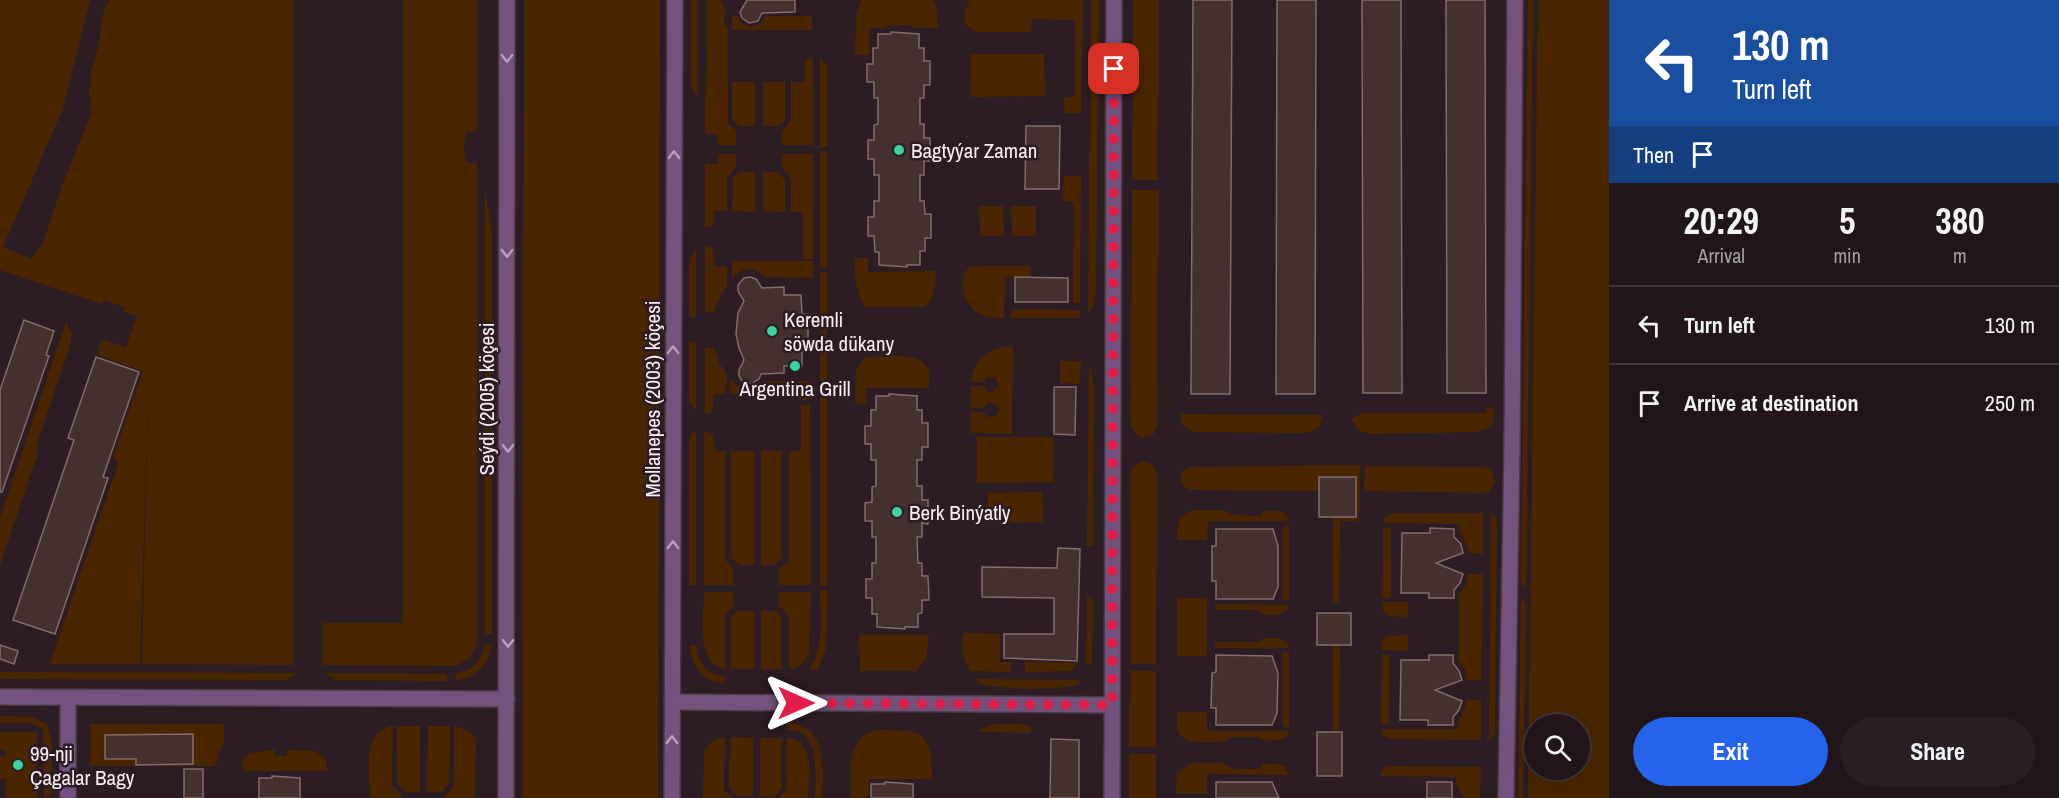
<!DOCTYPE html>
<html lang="en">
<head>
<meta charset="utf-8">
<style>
  body { margin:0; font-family:"Archivo Narrow",sans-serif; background:#291e23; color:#f1f3f6; height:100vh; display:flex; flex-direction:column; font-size:22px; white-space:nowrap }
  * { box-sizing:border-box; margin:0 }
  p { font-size:20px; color:#a29fa2 }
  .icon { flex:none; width:33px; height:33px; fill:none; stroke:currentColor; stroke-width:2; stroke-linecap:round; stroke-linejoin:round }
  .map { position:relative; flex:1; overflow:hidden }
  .drawer { display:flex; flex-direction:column; background:#21151a; width:450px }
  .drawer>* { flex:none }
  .banner { background:#1a4fa0; color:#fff; overflow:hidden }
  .fabs { position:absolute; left:1524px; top:714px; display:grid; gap:12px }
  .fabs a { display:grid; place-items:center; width:66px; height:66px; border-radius:50%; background:#21151a; box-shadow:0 6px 24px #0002,0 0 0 2px #3e3439; font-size:30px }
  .pin { position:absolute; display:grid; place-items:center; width:51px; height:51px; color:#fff; margin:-26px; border-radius:12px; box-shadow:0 3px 9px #0006 }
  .me { position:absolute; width:66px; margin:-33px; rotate:90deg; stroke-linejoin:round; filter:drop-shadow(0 0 4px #0008) }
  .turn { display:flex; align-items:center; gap:21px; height:126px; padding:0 24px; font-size:27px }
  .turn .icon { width:78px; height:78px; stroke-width:2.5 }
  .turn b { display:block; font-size:42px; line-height:51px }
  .then { display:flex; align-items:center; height:57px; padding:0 24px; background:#0003; gap:12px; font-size:22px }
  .eta { display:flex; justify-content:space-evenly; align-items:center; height:102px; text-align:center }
  .eta b { font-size:36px; font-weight:700; line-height:42px }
  .button { display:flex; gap:12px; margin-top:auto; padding:12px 24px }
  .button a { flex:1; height:69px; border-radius:36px; background:#2563eb; color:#fff; font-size:24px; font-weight:700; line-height:69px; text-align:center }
  .button a+a { background:#291e23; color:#f1f3f6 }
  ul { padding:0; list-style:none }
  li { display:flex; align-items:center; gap:18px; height:78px; padding:0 24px; border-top:2px solid #3e3439 }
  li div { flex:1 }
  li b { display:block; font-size:22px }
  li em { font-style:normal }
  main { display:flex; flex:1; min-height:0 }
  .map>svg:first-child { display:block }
  .green { fill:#4a2600; fill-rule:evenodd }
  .building { fill:#44302e; stroke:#826c69; stroke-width:1.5 }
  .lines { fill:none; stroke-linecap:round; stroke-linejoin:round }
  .minor-casing { stroke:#493940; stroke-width:18 }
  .tertiary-casing { stroke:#493940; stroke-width:18 }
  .minor { stroke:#74527e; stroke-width:15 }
  .tertiary { stroke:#74527e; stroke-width:15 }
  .oneway { stroke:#b8a0b8 }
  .route { stroke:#e11d48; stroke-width:10; stroke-dasharray:0 18 }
  .poi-dot { fill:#3dd4a3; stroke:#2c1c23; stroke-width:2 }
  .labels { text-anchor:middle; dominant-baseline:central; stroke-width:5; stroke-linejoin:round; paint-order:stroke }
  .poi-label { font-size:21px; fill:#fbeef3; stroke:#2c1c23; text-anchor:start }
  .street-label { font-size:21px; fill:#fbeef3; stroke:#2c1c23 }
</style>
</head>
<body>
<main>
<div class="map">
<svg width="1609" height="798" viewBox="0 0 1609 798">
  <rect width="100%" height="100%" fill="#2c1c23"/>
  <g class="green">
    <polygon points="0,0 90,0 62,111 3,247 31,259 43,244 63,183 92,112 89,95 91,71 99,45 103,14 109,0 293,0 293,665 142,664 149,356 140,664 50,664 119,461 113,458 143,371 101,356 98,352 98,346 104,340 126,347 137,316 124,312 125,307 104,300 102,304 0,270"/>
    <path d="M402,0H477V131H468C463,137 463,156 468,163H477V644L470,658L456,666L323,665V623H402Z"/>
    <polygon points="524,0 660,0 658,798 522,798"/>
    <polygon points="691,0 698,0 698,96 693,92 691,82"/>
    <polygon points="707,0 720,0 725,8 724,21 728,29 728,123 736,131 736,145 718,145 718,134 705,134"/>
    <polygon points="861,0 933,0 937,11 938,28 913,28 913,25 886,26 885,28 870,28 870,55 855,55 856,16"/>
    <polygon points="969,0 1083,0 1081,113 1064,113 1064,98 1075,97 1075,20 1032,19 1031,32 976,32 965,24 964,15"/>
    <polygon points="1091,0 1099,0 1099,3 1096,291 1093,307 1088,313"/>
    <polygon points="1133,0 1159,0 1158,180 1132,180"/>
    <polygon points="1528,0 1533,0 1526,589 1521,581"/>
    <path d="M1538,0H1609V798H1528ZM1534,724H1580V770H1534Z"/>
    <polygon points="732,16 738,16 741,23 750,27 760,24 765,16 812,16 812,30 732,30"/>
    <polygon points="970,54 1044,54 1045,96 971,97"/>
    <polygon points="820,58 826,65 827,70 827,147 820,148"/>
    <polygon points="805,59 813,59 813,145 782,145 782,131 791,121 791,82 805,82"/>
    <polygon points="732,82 755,82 755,126 739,126 732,119"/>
    <polygon points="763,82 785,82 785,120 779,126 763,126"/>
    <rect x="820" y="151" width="7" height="117"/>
    <polygon points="718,154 736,154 736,167 727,177 727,211 714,211 714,223 711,227 705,227 705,164 718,164"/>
    <polygon points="782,154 813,154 813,259 803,259 803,212 791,212 791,178 782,168"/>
    <polygon points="739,172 755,172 755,212 732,211 733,179"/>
    <polygon points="763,172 778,172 785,180 785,212 763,211"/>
    <polygon points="1064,176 1081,176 1080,303 1073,303 1074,202 1063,201"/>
    <polygon points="485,189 492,231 492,634 485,634"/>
    <polygon points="1132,190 1159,190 1157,425 1153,435 1141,438 1136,435 1131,425"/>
    <polygon points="979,206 1003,206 1004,236 980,236"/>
    <polygon points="1011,206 1036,206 1036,236 1012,236"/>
    <polygon points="705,246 711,247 714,251 714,266 727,267 727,286 719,298 714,312 705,312"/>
    <polygon points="696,248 696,317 689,317 689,264 691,257"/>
    <path d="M855,258H868V272L936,271C936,285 935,296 925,307H866C854,293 855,275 855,258Z"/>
    <path d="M732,261H813V278L765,277C755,266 741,266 732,279Z"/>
    <path d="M978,266H1031L1030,277H1005L1004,318C998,318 991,318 985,316C967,311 959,290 964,273L970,267Z"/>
    <rect x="820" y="272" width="7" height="116"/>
    <polygon points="1011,309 1080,310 1080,318 1011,318"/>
    <polygon points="66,322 72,334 70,345 36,446 37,456 0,566 0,518"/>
    <polygon points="689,342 696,342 696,411 689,402"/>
    <path d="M1004,347H1013L1012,434L971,433V412H984C986,417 990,418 995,417L999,410L998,406L991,402L987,403L984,408H971V386H984L987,391L991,392L998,388L999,384L996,378L987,377L984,382H971C973,362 985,351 1004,347Z"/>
    <polygon points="705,348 714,348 719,363 727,374 726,394 714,394 713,409 709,414 705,414"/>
    <path d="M866,357C882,357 921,351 928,369C930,375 929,382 929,388H866V403L855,404L856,370Z"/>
    <polygon points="1060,361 1081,361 1080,384 1060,383"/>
    <polygon points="1089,365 1092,373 1094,394 1093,546 1087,546"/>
    <path d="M730,381H733C742,394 757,395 766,381H811L810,400H802L801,394H730Z"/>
    <rect x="820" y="391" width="7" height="195"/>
    <polygon points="801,405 810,405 811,585 779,585 779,569 789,561 789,451 801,451"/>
    <polygon points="1486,408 1494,408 1493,423 1486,429 1476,432 1371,434 1358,430 1351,419 1362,413 1486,413"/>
    <polygon points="1181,414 1323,415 1319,428 1309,432 1299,433 1193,432 1182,425"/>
    <polygon points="696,431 696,585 689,585 689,440 692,433"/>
    <polygon points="704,431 713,434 715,451 726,451 726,561 734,569 734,585 704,585"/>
    <polygon points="977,437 1053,437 1054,482 977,483"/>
    <polygon points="731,451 754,451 754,565 739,565 731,557"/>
    <polygon points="761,451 782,451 782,558 774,565 761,565"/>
    <polygon points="1141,461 1152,464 1157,474 1156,664 1130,664 1131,474 1132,468"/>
    <polygon points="1360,465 1359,519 1356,521 1340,521 1339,603 1333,602 1333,517 1357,517 1356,477 1319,476 1318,491 1191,490 1182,485 1181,476 1182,471 1191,467"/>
    <path d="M1365,466L1483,467C1492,468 1495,474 1495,482L1489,492L1483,493L1364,491Z"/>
    <polygon points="1042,492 1043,522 988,523 988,493"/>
    <polygon points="1192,510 1224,510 1233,515 1260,516 1264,511 1279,511 1286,514 1289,521 1208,521 1207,540 1177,540 1178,519"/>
    <path d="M1395,513H1483V554L1469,553C1467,541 1459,536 1459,524L1383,523L1385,516Z"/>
    <polygon points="1491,513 1495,516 1497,523 1495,730 1493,737 1489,740"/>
    <rect x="1283" y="526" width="6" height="74"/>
    <polygon points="1383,528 1391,528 1391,598 1382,598"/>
    <polygon points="1468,574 1483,574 1481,680 1467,680 1465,669 1458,660 1458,595 1466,585"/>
    <path d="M820,590H827L826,650L818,670H809C825,647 820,617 820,590Z"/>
    <path d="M704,592H734V605L725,615L726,669C695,667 704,614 704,592Z"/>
    <path d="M779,592H811L809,653C805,663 799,669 789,669V617L779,605Z"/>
    <polygon points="1087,595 1093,601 1092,664 1086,664"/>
    <polygon points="1521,596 1526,604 1523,798 1518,798"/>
    <rect x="1177" y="598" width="30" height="58"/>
    <polygon points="1382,602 1408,602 1408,617 1388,616 1383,611"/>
    <path d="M1215,604L1289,605C1285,617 1275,615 1264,615L1259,610H1215Z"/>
    <polygon points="737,611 754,611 754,669 731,669 731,618"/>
    <polygon points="761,611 777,611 782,618 782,669 761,669"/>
    <polygon points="963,633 1000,634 1000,662 1011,662 1011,672 970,671 963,654"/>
    <polygon points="859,635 929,635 926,659 916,671 860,671"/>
    <polygon points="1408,635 1408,651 1382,650 1382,641 1388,636"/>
    <path d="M1264,638C1275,638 1286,636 1289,648H1215V642H1259Z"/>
    <path d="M485,644H492C489,664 476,678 456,681L455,674C472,671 482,660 485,644Z"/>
    <path d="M690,645H697C697,662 708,676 725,676V683C703,683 691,666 690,645Z"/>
    <polygon points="1333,645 1340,645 1339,730 1333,730"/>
    <rect x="1283" y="652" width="6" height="75"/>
    <polygon points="1382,655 1390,655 1389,724 1381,724"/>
    <polygon points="1025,662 1077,663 1072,671 1025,672"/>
    <polygon points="1130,671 1156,671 1156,747 1129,747"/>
    <polygon points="0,672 296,673 287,680 5,679 0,678"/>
    <polygon points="325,673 447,674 447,681 336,680"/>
    <path d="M977,679L1079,680V684C1062,691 993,690 977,682Z"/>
    <path d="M1467,700H1481V740L1391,739L1383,736L1381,729H1457C1458,719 1465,712 1467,700Z"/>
    <polygon points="1177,712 1207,712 1207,731 1289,731 1285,739 1264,741 1259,737 1232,737 1223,742 1193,742 1186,740 1177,732"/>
    <polygon points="0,716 32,717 47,724 52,741 51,793 49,797 44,798 43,729 31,723 0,723"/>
    <path d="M787,723C828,724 823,769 822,798H815C815,774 822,730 787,730Z"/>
    <polygon points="90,724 224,724 224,742 218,755 216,766 164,766 164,759 194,759 194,734 105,734 105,759 135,760 135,766 90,766"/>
    <polygon points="995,724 1024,724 1031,727 1031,733 979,732 985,727"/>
    <path d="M393,726L392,785L401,795V798H370C370,775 361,730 393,726Z"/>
    <polygon points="397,726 420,726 420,792 405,792 397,783"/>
    <polygon points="428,726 450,726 449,784 441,792 427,792"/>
    <polygon points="454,726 469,731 476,739 475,798 444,798 454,786"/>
    <path d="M876,730C922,730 932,729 932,779H869V795L866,796V798H851C851,773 845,738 876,730Z"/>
    <polygon points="0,732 37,732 37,798 6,798 6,779 0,779 0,757 6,756 5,750 0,750"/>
    <path d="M725,737L724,790L733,798H703L704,752C709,743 715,737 725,737Z"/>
    <polygon points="730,737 753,738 753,796 738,796 729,787"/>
    <polygon points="760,738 782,738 782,788 774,797 760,796"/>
    <path d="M787,738C816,739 809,779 808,798H779L786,790Z"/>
    <polygon points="275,750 275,756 287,756 287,750 315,751 326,759 327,771 243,771 243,760 249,753"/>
    <rect x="1129" y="754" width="27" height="44"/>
    <polygon points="1192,763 1223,763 1234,769 1259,769 1263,764 1278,764 1285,767 1289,775 1207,774 1207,793 1176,793 1177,772"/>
    <polygon points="1387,766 1481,767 1480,798 1464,798 1457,786 1456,777 1381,776 1381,771"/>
  </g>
  <g class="building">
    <polygon points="747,0 795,0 795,12 762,13 758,21 749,23 742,18 740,12"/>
    <polygon points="1193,0 1232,0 1230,394 1191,394"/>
    <polygon points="1277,0 1316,0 1315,394 1276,394"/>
    <polygon points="1362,0 1401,0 1402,393 1363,393"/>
    <polygon points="1446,0 1485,0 1486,393 1447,393"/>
    <polygon points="891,32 919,34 919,48 924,48 924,61 930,61 930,85 924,85 924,98 920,98 920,124 924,124 924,138 930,138 931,161 924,161 924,175 920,175 920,201 924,201 925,214 931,214 931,238 925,238 925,251 920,251 920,265 907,265 907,267 879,265 879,252 875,252 874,236 868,236 868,217 874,217 874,201 879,201 879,175 874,175 874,159 868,159 868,140 874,140 874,125 878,124 878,98 874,98 874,82 867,82 867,64 873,64 873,48 878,48 878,34 891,34"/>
    <polygon points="1026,126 1060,126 1059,189 1025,189"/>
    <polygon points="750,277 756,279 762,288 784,287 784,295 801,295 802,314 808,314 808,347 802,346 802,366 784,366 784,373 761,374 759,379 751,384 742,381 739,376 739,370 744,360 739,348 736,334 738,313 744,301 738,291 738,285 744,278"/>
    <polygon points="1015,277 1068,278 1068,302 1015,302"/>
    <polygon points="24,320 54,331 46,355 49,356 2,492 0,492 0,390"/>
    <polygon points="96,357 139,372 103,477 108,478 55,634 13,620 74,440 68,438"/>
    <polygon points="1054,387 1076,387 1075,435 1054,434"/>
    <polygon points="889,394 917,396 917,410 922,410 922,423 928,423 928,447 922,447 922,460 917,460 917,486 922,486 922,500 928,500 928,524 922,523 922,537 917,537 918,563 922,563 922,576 928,576 929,600 922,600 922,613 918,614 918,627 905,627 905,629 877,627 877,614 872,614 872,598 866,598 866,579 872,579 872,563 876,563 876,537 872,537 872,521 865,521 865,503 872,502 872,487 876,486 876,460 871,460 871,444 865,444 865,426 871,426 871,410 876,410 876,396 889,396"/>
    <rect x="1319" y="477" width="37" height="40"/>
    <polygon points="1430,528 1454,529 1454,537 1461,544 1463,553 1436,563 1463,574 1460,583 1454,590 1454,598 1429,598 1429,593 1401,593 1402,533 1430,533"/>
    <polygon points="1216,529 1273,529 1278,546 1278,587 1273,599 1216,599 1216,581 1212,581 1212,546 1216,546"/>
    <polygon points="1058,548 1080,549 1077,661 1004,658 1004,634 1054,634 1054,598 982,597 982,567 1057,568"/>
    <rect x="1317" y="613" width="34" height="32"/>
    <polygon points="0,645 18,651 14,664 0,659"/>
    <polygon points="1216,655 1272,656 1278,673 1277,713 1272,725 1216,725 1216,708 1211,708 1212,673 1216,672"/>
    <polygon points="1429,655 1453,655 1453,663 1459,671 1462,680 1435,690 1462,701 1459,710 1453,717 1453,725 1428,725 1428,720 1400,720 1401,660 1429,660"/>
    <rect x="1317" y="732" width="25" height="44"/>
    <polygon points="193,734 193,764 136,765 136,759 105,759 105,735"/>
    <polygon points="1051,739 1079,740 1079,798 1050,798"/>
    <rect x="184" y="769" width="19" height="29"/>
    <polygon points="272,776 300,778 300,798 259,798 259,778 272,778"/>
    <polygon points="885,782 913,784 913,798 871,798 871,784 885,784"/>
    <polygon points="1216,782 1272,782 1279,798 1216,798"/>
    <rect x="1427" y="782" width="25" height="16"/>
  </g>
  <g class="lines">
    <defs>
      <g id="minor">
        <polyline points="0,697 507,699"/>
        <polyline points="672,702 1112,705"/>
        <polyline points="68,798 68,698"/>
        <polyline points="1112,798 1114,0"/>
        <polyline points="1506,798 1512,447 1515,0"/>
      </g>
      <g id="tertiary">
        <polyline points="506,798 507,0"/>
        <polyline points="672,798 675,0"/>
      </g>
    </defs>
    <use href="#minor" class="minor-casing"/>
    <use href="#tertiary" class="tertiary-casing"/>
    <use href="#minor" class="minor"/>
    <use href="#tertiary" class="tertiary"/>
  </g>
  <defs><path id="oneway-chevron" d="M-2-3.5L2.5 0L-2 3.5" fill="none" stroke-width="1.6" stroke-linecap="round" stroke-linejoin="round" transform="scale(1.5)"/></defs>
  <g class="oneway">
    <use href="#oneway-chevron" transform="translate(507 58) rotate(90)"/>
    <use href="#oneway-chevron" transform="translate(674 155) rotate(-90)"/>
    <use href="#oneway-chevron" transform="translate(507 253) rotate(90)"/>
    <use href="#oneway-chevron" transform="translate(673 350) rotate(-90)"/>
    <use href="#oneway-chevron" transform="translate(508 448) rotate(90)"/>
    <use href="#oneway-chevron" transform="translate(673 545) rotate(-90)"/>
    <use href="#oneway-chevron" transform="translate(508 643) rotate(91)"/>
    <use href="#oneway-chevron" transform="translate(672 740) rotate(-90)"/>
  </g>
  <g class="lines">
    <polyline class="route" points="796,703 1112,705 1114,69"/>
  </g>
  <g class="poi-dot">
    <circle cx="899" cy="150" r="6"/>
    <circle cx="772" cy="331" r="6"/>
    <circle cx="795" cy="366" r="6"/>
    <circle cx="897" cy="512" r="6"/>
    <circle cx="18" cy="765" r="6"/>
  </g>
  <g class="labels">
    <g class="poi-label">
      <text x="911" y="150">Bagtyýar Zaman</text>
      <text x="784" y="319">Keremli<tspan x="784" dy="24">söwda dükany</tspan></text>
      <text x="795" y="388" text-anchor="middle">Argentina Grill</text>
      <text x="909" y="512">Berk Binýatly</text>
      <text x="30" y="753">99-nji<tspan x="30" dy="24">Çagalar Bagy</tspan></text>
    </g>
    <g class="street-label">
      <text transform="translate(486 399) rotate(-90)">Seýdi (2005) köçesi</text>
      <text transform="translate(652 399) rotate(-90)">Mollanepes (2003) köçesi</text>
    </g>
  </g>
</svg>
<div class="fabs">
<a><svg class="icon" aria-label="search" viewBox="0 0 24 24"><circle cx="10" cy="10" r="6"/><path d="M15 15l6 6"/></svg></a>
</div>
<div class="pin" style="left:1114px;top:69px;background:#d93025"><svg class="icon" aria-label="arrive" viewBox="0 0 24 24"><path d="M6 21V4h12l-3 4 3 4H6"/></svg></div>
<svg class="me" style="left:796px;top:703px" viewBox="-20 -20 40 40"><path d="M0-17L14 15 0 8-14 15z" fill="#e11d48" stroke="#fff" stroke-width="4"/></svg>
</div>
<section class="drawer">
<div class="banner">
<div class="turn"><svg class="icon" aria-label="left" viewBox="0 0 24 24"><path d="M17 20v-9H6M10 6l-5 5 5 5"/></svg><div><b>130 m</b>Turn left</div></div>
<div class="then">Then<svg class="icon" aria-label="arrive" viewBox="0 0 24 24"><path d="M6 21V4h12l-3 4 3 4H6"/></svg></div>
</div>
<div class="eta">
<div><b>20:29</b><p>Arrival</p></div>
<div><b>5</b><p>min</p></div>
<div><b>380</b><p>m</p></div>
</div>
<ul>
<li><svg class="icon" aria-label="left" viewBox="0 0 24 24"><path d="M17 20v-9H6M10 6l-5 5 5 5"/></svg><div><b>Turn left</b></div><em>130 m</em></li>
<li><svg class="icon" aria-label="arrive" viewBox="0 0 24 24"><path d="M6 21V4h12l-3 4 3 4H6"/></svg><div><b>Arrive at destination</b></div><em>250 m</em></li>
</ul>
<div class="button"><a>Exit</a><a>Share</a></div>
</section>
</main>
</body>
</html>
